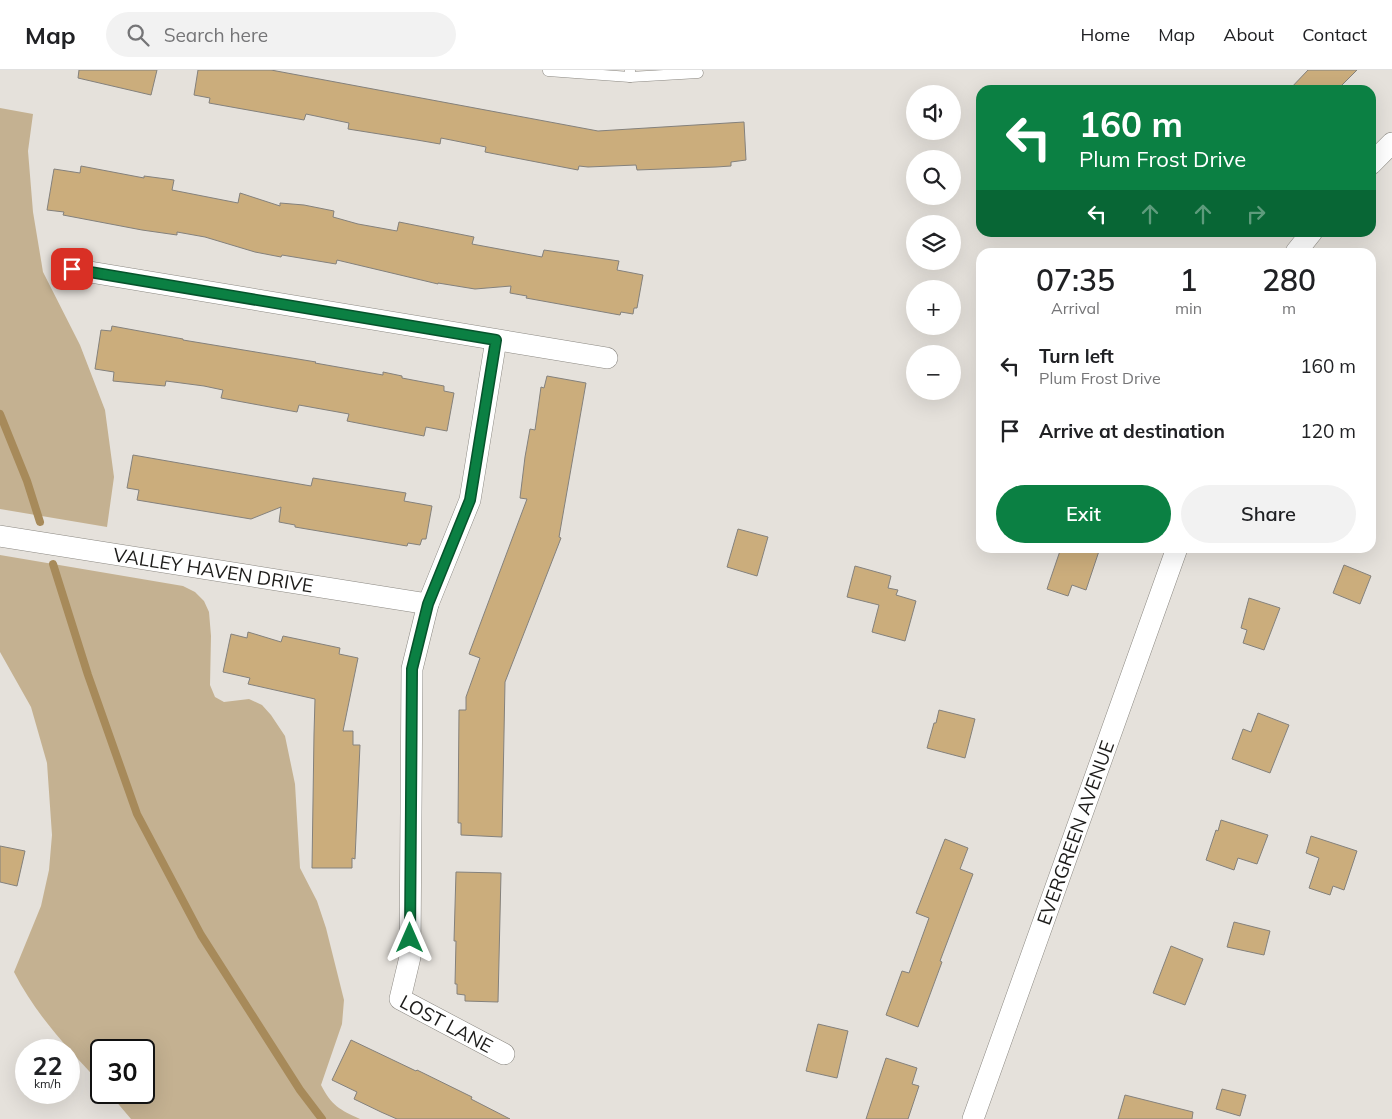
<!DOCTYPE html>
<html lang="en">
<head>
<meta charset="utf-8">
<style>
  body { margin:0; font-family:Mulish,sans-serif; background:#f2f2f2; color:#202124; height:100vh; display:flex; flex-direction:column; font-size:19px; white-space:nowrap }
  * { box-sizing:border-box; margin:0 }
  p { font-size:16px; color:#757577 }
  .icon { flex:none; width:28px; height:28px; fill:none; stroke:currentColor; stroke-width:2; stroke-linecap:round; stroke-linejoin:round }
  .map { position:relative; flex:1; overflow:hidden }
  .details { position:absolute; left:976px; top:178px; width:400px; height:305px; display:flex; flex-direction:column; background:#fff; border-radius:15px; box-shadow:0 5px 20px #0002 }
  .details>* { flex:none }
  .top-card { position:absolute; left:976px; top:15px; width:400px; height:152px; border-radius:15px; box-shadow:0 5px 20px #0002; background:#0b8043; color:#fff; overflow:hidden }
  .controls { position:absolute; left:906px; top:15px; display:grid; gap:10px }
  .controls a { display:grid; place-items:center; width:55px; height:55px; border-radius:50%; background:#fff; box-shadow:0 5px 20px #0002; font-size:25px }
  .speed { position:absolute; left:15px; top:969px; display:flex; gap:10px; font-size:25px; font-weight:700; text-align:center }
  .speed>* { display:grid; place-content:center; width:65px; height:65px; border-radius:50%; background:#fff; box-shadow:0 5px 20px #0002; line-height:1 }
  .speed small { font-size:12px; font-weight:400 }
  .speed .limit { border:2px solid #111; border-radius:8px; background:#fff; color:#111 }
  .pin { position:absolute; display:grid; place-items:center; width:42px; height:42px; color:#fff; margin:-21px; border-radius:10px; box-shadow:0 2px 8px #0006 }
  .me { position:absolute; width:55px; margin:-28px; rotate:0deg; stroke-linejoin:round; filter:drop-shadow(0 0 4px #0008) }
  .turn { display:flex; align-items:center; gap:18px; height:105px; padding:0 20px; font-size:22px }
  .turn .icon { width:65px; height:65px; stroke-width:2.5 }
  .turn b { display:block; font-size:35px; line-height:42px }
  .lanes { display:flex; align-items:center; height:48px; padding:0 20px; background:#0003; justify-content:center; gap:25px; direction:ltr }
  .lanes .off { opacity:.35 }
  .eta { display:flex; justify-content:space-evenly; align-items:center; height:85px; text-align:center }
  .eta b { font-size:30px; font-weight:600; line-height:35px }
  .primary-button { display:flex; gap:10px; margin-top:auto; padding:10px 20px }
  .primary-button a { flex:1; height:58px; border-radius:30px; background:#0b8043; color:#fff; font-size:20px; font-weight:600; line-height:58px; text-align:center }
  .primary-button a+a { background:#f2f2f2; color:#202124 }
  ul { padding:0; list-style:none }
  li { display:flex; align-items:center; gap:15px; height:65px; padding:0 20px }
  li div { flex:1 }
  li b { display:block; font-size:19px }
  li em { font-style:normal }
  header { display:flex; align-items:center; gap:30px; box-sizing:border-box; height:70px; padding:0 25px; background:#fff; border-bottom:1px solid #e0e0e0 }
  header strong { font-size:24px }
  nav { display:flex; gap:28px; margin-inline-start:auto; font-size:18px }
  .search { width:350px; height:45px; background:#f2f2f2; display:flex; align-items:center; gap:12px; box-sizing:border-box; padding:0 18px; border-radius:28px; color:#757577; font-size:19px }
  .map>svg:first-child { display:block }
  .green { fill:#c4b191 }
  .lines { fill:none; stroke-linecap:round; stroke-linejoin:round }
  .stream { stroke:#a78a5a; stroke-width:8 }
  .building { fill:#cbad7c; stroke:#84817c }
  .lane-casing { stroke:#8b8882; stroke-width:11 }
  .street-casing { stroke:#8b8882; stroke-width:22 }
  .lane { stroke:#fff; stroke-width:10 }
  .street { stroke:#fff; stroke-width:21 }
  .route-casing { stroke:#07532c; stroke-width:12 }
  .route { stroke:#0b8043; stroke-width:9 }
  .labels { text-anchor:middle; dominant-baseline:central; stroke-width:4; stroke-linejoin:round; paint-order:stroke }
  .street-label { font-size:19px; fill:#1c1b19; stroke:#f2efe8 }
</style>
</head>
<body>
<header>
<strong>Map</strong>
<div class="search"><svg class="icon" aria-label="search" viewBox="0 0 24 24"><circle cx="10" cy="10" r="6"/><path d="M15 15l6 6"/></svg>Search here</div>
<nav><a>Home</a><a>Map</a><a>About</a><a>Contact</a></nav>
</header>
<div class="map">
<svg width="1392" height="1049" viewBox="0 0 1392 1049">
  <rect width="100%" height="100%" fill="#e5e1db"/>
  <g class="green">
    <polygon points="0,38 33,44 28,81 33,142 43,202 80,275 105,340 114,407 107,457 0,439"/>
    <path d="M0,485L183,516L195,522L204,531L209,542L211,566L210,615L215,627L224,632L249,629L262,635L271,645L285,666L295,714L300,798L317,831L326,858L344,930L342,954L321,1015C331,1035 340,1040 360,1049H131L109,1023L144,1022V980H101V1014C68,978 37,947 14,902L41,836L49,800L52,765L47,693L31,637L0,582Z"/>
  </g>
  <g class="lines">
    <g class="stream">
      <polyline points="0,344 27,411 40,452"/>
      <polyline points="53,494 88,605 137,744 201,865 300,1020 322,1049"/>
    </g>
  </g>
  <g class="building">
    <polygon points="79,0 157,0 151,25 78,8"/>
    <polygon points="198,0 271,0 598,61 744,52 746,90 731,92 731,96 716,97 637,100 636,95 588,97 579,96 578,100 485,82 486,77 441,68 440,74 417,70 348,59 349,53 306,44 304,50 209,33 210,28 194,25"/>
    <polygon points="1308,0 1357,0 1337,20 1289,20"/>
    <polygon points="81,96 144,108 144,106 174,110 172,120 238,133 240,123 280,136 280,133 304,135 334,141 333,147 358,154 397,161 399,152 474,167 472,174 542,187 544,180 619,191 617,200 643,205 637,238 634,238 633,244 621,242 620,245 526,228 527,226 510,223 511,216 475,219 438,213 438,214 337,190 336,194 282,185 281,187 255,182 205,167 177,162 177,165 142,160 63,145 64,142 47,140 54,99 80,103"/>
    <polygon points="112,256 183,269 183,270 316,292 315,293 383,305 383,302 402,306 402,308 444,316 444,321 454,323 447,361 426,357 424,366 347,351 349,344 299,335 297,342 221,328 223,320 204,316 166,311 165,316 113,311 114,302 95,299 101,260 111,261"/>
    <polygon points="547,306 586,313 559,467 561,468 505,612 502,767 461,765 461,753 458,753 459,640 466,640 466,627 480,588 469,584 527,429 520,428 525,387 530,359 535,360 541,317 544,318"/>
    <polygon points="133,385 311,416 313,408 406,423 404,431 432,436 426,469 422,469 420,475 408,473 407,476 295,457 295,455 279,452 281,437 251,449 137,430 139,420 127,418"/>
    <polygon points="738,459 768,467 757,506 727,497"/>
    <polygon points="1061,478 1100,478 1086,520 1072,515 1068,526 1047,519"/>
    <polygon points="1344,495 1371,506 1360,534 1333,523"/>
    <polygon points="855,496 891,506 888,518 898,520 896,525 916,531 905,571 872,562 879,535 847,527"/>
    <polygon points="1249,528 1280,538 1264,580 1243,573 1247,560 1241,558"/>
    <polygon points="248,562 281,572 283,566 340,578 339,584 358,588 343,661 353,661 353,675 360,675 355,789 352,788 352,798 312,798 314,664 315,629 248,614 250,608 223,602 231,564 247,568"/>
    <polygon points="939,640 975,649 965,688 927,678 934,653 936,653"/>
    <polygon points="1258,643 1289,655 1270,703 1232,689 1243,659 1251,662"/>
    <polygon points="1221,750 1268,765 1257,794 1238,788 1234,800 1206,790 1216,760 1218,761"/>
    <polygon points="1311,766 1357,781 1344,820 1333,816 1330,825 1309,818 1319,788 1306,783"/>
    <polygon points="945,769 968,778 960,799 973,804 940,891 942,892 918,957 886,945 902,901 909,903 929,848 916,843"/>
    <polygon points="0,776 25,781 17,816 0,812"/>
    <polygon points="456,802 501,803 498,932 465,931 465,925 457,924 457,914 455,914 456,871 454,871"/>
    <polygon points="1234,852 1270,861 1264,885 1227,877"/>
    <polygon points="1171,876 1203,889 1185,935 1153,923"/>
    <polygon points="818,954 848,961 837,1008 806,1001"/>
    <polygon points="351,970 416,1001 417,1000 472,1027 471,1029 510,1049 397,1049 381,1042 354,1029 357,1022 332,1010"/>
    <polygon points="886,988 917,998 912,1014 919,1016 908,1049 866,1049"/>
    <polygon points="1222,1019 1246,1025 1240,1046 1216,1039"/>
    <polygon points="1125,1025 1193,1042 1192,1049 1118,1049"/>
  </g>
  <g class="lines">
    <defs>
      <g id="lane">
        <polyline points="548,1 630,7"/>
        <polyline points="630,1 630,7 698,3"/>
      </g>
      <g id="street">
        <polyline points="1371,94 1392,73"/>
        <polyline points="1296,182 1312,162"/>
        <polyline points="72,199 607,288"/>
        <path id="s1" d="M496,270L470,430L428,534L412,599L410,887L400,929L504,984"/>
        <path id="s2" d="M0,466L428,534"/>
        <path id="s3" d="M973,1049L1177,478"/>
      </g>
    </defs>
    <use href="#lane" class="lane-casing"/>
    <use href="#street" class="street-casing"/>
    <use href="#lane" class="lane"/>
    <use href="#street" class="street"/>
  </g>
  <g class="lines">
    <defs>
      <polyline id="route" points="72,199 496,270 470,430 428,534 412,599 410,868"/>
    </defs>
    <use href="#route" class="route-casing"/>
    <use href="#route" class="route"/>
  </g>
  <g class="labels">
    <g class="street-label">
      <text stroke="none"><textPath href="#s2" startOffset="216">VALLEY HAVEN DRIVE</textPath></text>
      <text stroke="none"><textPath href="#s3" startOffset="304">EVERGREEN AVENUE</textPath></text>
      <text stroke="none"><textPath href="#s1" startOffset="725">LOST LANE</textPath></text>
    </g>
  </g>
</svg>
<div class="controls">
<a><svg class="icon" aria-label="sound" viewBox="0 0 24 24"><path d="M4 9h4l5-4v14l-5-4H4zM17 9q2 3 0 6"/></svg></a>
<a><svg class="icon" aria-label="search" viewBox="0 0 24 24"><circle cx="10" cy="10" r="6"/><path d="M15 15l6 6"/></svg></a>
<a><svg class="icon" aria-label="layers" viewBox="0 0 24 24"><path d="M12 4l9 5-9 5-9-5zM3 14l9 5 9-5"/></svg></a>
<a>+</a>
<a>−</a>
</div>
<div class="speed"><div>22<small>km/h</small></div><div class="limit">30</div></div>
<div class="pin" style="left:72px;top:199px;background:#d93025"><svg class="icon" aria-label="arrive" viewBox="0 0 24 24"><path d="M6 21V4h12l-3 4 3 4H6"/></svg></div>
<svg class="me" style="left:410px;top:868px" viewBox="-20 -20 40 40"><path d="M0-17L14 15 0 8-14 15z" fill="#0b8043" stroke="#fff" stroke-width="4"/></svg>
<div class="top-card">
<div class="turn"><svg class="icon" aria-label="left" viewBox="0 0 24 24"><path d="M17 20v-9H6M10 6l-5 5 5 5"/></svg><div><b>160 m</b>Plum Frost Drive</div></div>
<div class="lanes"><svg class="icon" aria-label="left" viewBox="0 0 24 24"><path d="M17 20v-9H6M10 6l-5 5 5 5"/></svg><svg class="icon off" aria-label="ahead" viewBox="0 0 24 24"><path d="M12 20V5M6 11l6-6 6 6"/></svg><svg class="icon off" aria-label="ahead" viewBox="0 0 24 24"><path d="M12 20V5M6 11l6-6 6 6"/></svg><svg class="icon off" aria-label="right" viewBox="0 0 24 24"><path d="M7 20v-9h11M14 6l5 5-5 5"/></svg></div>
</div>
<section class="details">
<div class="eta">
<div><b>07:35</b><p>Arrival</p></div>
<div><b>1</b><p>min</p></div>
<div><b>280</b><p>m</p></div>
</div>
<ul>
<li><svg class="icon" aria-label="left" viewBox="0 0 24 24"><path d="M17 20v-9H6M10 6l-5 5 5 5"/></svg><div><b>Turn left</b><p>Plum Frost Drive</p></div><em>160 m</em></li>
<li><svg class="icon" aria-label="arrive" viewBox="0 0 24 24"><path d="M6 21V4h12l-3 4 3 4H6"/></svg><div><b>Arrive at destination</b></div><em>120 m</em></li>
</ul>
<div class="primary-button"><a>Exit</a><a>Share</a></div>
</section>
</div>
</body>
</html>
